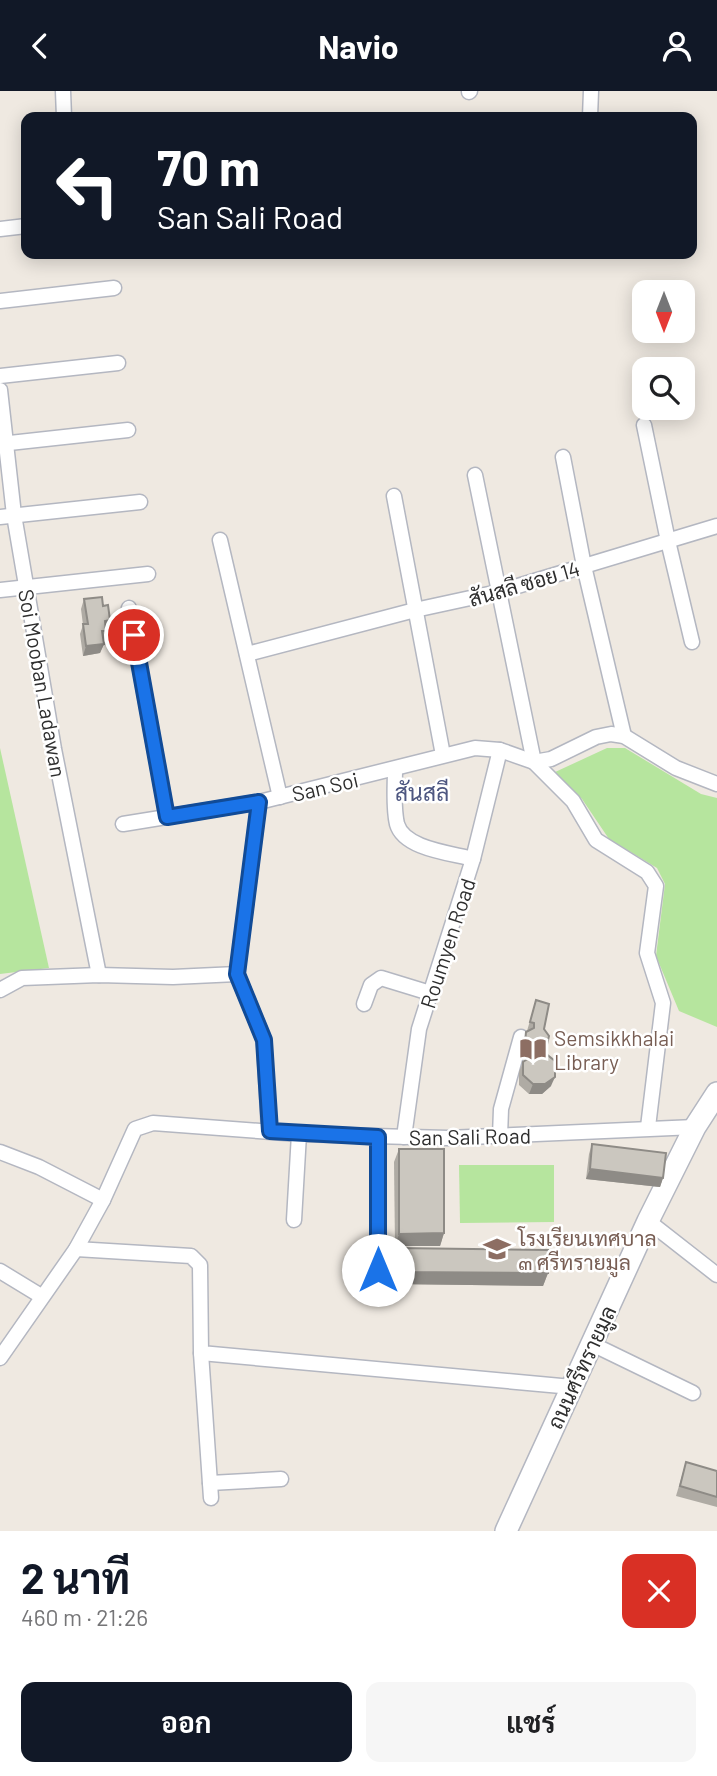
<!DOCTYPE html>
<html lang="th">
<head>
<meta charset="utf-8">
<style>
  body { margin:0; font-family:Barlow,Sarabun,sans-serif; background:#f6f6f6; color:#202124; height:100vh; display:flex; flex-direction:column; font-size:26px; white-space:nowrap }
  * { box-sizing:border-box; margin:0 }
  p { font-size:23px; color:#757577 }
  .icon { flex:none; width:38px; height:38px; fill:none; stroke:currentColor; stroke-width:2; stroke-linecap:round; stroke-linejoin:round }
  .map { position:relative; height:1440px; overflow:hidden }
  .panel { display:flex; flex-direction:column; background:#fff; flex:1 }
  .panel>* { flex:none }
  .hud { position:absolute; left:21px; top:21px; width:676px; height:147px; border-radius:14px; box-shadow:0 4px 18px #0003; background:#111827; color:#fff; overflow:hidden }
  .needle { width:46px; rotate:180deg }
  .buttons { position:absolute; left:632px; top:189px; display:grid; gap:14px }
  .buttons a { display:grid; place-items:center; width:63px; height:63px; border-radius:14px; background:#fff; box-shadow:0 4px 18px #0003; font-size:35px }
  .pin { position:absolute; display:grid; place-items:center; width:60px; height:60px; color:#fff; margin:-30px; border:4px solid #fff; border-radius:50%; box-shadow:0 2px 7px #0007 }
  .me { position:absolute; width:77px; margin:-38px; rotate:0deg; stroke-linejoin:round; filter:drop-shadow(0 0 5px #0008) }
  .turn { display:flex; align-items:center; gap:24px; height:147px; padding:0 21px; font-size:32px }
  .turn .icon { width:91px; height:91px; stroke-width:2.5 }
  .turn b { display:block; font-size:49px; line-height:60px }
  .round { display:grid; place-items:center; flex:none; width:74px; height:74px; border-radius:14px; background:#f6f6f6 }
  .headline { display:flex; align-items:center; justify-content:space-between; height:119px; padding:0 21px }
  h1 { font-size:42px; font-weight:700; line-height:52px; color:#111827 }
  .primary-button { display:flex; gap:14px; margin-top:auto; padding:14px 21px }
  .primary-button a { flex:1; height:80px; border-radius:14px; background:#111827; color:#fff; font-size:28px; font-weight:700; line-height:80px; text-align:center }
  .primary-button a+a { background:#f6f6f6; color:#202124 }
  header { display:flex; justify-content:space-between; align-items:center; height:91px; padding:0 21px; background:#111827; color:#fff; font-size:32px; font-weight:700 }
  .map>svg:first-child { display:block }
  .green { fill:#b6e59e }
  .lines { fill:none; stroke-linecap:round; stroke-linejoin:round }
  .street-casing { stroke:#b4b7c1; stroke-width:17 }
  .secondary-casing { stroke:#b4b7c1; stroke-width:24 }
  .street { stroke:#fff; stroke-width:14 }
  .secondary { stroke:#fff; stroke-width:21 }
  .wall { fill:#afaba4 }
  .shaded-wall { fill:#8e8b86 }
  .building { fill:#cbc7bf; stroke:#8e8b86; stroke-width:2 }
  .route-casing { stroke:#114b97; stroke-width:18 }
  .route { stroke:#1a73e8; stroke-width:12 }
  .labels { text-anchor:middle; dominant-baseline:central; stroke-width:5; stroke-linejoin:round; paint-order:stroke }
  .street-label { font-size:21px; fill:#2e2e2e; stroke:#fff }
  .education-label { font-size:21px; fill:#785e54; stroke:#fff; text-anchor:start }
  .neighbourhood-label { font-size:23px; fill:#4d5680; stroke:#fff }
</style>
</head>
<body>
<header><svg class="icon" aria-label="back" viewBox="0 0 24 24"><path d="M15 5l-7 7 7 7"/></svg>Navio<svg class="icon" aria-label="person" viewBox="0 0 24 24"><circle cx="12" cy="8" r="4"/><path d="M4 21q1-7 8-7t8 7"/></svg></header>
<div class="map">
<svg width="717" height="1440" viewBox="0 0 717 1440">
  <rect width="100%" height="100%" fill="#efe9e1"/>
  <g class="green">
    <polygon points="0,657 49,877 0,883"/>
    <polygon points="607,657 625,657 701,703 717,707 717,936 679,920 656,865 665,793 657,777 609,748 582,708 553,682"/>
    <polygon points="459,1074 554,1074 554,1131 460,1132"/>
  </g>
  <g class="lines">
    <defs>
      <g id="street">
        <polyline points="63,0 64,26"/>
        <polyline points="469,1 470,0"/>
        <polyline points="590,26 591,0"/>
        <polyline points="0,138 26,135"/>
        <polyline points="0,210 114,197"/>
        <polyline points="0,285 118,272"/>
        <polyline points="0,299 14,424 54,658 99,884"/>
        <polyline points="644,334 668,450 692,551"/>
        <polyline points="0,353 128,339"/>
        <polyline points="563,366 584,475 624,645"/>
        <polyline points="475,384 534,671 573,710 596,749 647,781 656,795 647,862 663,912 648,1036"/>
        <polyline points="394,405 443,664"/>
        <polyline points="0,426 140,411"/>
        <polyline points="220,449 280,706"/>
        <polyline points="0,499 148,483"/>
        <polyline points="129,517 167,726"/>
        <polyline points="247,563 415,519 498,501 717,435"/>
        <path d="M395,678C395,695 393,716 397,733C404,758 451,762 473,768"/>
        <polyline points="259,711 237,883 264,949 269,1040"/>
        <polyline points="123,733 259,711 475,657 500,659 534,671 551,668 596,646 611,643 624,645 676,677 717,693"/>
        <polyline points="0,899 22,887 99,884 173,886 237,883"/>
        <polyline points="364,913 371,894 381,887 430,902"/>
        <polyline points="500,1045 501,1018 521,946"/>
        <polyline points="404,1046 419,938 473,768 500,659"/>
        <polyline points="0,1061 39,1076 103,1109"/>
        <polyline points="294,1129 299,1043"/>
        <polyline points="648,1130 717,1184"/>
        <polyline points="76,1158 191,1165 200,1174 201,1262 572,1296"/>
        <polyline points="378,1179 378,1046"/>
        <polyline points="0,1180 41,1205"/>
        <polyline points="592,1253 693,1302"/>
        <polyline points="201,1262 211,1407"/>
        <polyline points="0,1267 76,1158 103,1109 135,1038 153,1032 299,1043 448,1047 695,1036"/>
        <polyline points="210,1392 281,1388"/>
      </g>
      <polyline id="secondary" points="506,1440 648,1130 695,1036 717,1002"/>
    </defs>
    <use href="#street" class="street-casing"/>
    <use href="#secondary" class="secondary-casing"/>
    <use href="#street" class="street"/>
    <use href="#secondary" class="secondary"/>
  </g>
  <g class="wall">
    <polygon points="84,508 103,515 110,529 103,548 104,553 100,562 83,565 80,543 83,534 81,518"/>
    <polygon points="536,909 544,938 545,962 551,995 542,1003 529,1003 519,994 519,981 523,971 526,969 521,962 523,950 527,940"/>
    <polygon points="592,1053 663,1087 660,1096 586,1088 589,1063"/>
    <polygon points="399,1058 444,1142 440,1155 395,1155 394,1071"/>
    <polygon points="397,1157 548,1182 543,1195 392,1193 392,1170"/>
    <polygon points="686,1371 717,1380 717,1416 676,1405"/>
  </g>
  <g class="shaded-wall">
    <polygon points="110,529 107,539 105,530"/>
    <polygon points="104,553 100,562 83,565 86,555"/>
    <polygon points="555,986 551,995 542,1003 529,1003 533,993"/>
    <polygon points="590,1078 663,1087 660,1096 586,1088"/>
    <polygon points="444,1142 440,1155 395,1155 399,1143"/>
    <polygon points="396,1181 548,1182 543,1195 392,1193"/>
  </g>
  <g class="building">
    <polygon points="102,506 103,515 108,514 110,529 105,530 106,540 102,540 104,553 86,555 83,533 88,533 84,508"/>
    <polygon points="536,909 549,913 544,938 549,945 545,962 555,970 555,986 545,993 533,993 523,984 523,971 533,964 525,952 526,941 534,937 534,932 530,931"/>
    <polygon points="592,1053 666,1062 663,1087 590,1078"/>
    <polygon points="399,1058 444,1058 444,1142 399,1143"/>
    <polygon points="397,1157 548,1159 548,1182 396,1181"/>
    <polygon points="686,1371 717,1380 717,1406 680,1395"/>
  </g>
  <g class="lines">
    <defs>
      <polyline id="route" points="134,544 167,726 259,711 237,883 264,949 270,1040 378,1046 378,1179"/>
    </defs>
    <use href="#route" class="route-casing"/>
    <use href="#route" class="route"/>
  </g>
  <defs>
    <symbol id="library-bare" viewBox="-9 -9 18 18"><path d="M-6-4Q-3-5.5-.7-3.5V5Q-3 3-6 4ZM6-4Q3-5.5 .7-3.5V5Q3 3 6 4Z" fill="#8d6e63" stroke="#fff" stroke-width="2.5" paint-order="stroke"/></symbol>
    <symbol id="school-bare" viewBox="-9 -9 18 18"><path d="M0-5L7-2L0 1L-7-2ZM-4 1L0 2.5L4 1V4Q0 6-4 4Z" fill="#8d6e63" stroke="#fff" stroke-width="2.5" paint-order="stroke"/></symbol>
  </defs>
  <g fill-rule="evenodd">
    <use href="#library-bare" x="514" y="939" width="38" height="38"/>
    <use href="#school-bare" x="478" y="1139" width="38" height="38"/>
  </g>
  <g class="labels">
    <g class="street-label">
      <text transform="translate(524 492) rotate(-16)">สันสลี ซอย 14</text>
      <text transform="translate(43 592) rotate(80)">Soi Mooban Ladawan</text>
      <text transform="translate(325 695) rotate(-13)">San Soi</text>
      <text transform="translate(447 852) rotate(-72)">Roumyen Road</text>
      <text transform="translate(470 1045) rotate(-1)">San Sali Road</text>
      <text transform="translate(581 1276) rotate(-65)">ถนนศรีทรายมูล</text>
    </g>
    <g class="education-label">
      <text x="554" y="946">Semsikkhalai<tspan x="554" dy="24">Library</tspan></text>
      <text x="518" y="1146">โรงเรียนเทศบาล<tspan x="518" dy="24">๓ ศรีทรายมูล</tspan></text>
    </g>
    <g class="neighbourhood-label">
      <text x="422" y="701">สันสลี</text>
    </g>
  </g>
</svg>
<div class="buttons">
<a><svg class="needle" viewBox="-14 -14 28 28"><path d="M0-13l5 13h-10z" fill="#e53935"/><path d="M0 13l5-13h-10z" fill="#757577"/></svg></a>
<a><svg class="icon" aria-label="search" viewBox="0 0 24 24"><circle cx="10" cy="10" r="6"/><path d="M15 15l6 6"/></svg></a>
</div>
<div class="pin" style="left:134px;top:544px;background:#d93025"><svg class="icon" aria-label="arrive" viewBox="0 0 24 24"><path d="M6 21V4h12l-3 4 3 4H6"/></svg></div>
<svg class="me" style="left:378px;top:1179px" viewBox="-20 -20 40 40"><circle r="19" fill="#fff"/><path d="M0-13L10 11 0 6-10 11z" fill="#1a73e8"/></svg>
<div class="hud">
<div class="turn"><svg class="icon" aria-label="left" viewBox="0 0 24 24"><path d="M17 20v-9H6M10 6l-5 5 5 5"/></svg><div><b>70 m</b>San Sali Road</div></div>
</div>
</div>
<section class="panel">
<div class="headline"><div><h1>2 นาที</h1><p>460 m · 21:26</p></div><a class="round" style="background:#d93025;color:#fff"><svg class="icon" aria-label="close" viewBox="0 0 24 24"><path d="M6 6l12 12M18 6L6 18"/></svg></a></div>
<div class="primary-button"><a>ออก</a><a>แชร์</a></div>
</section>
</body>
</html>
